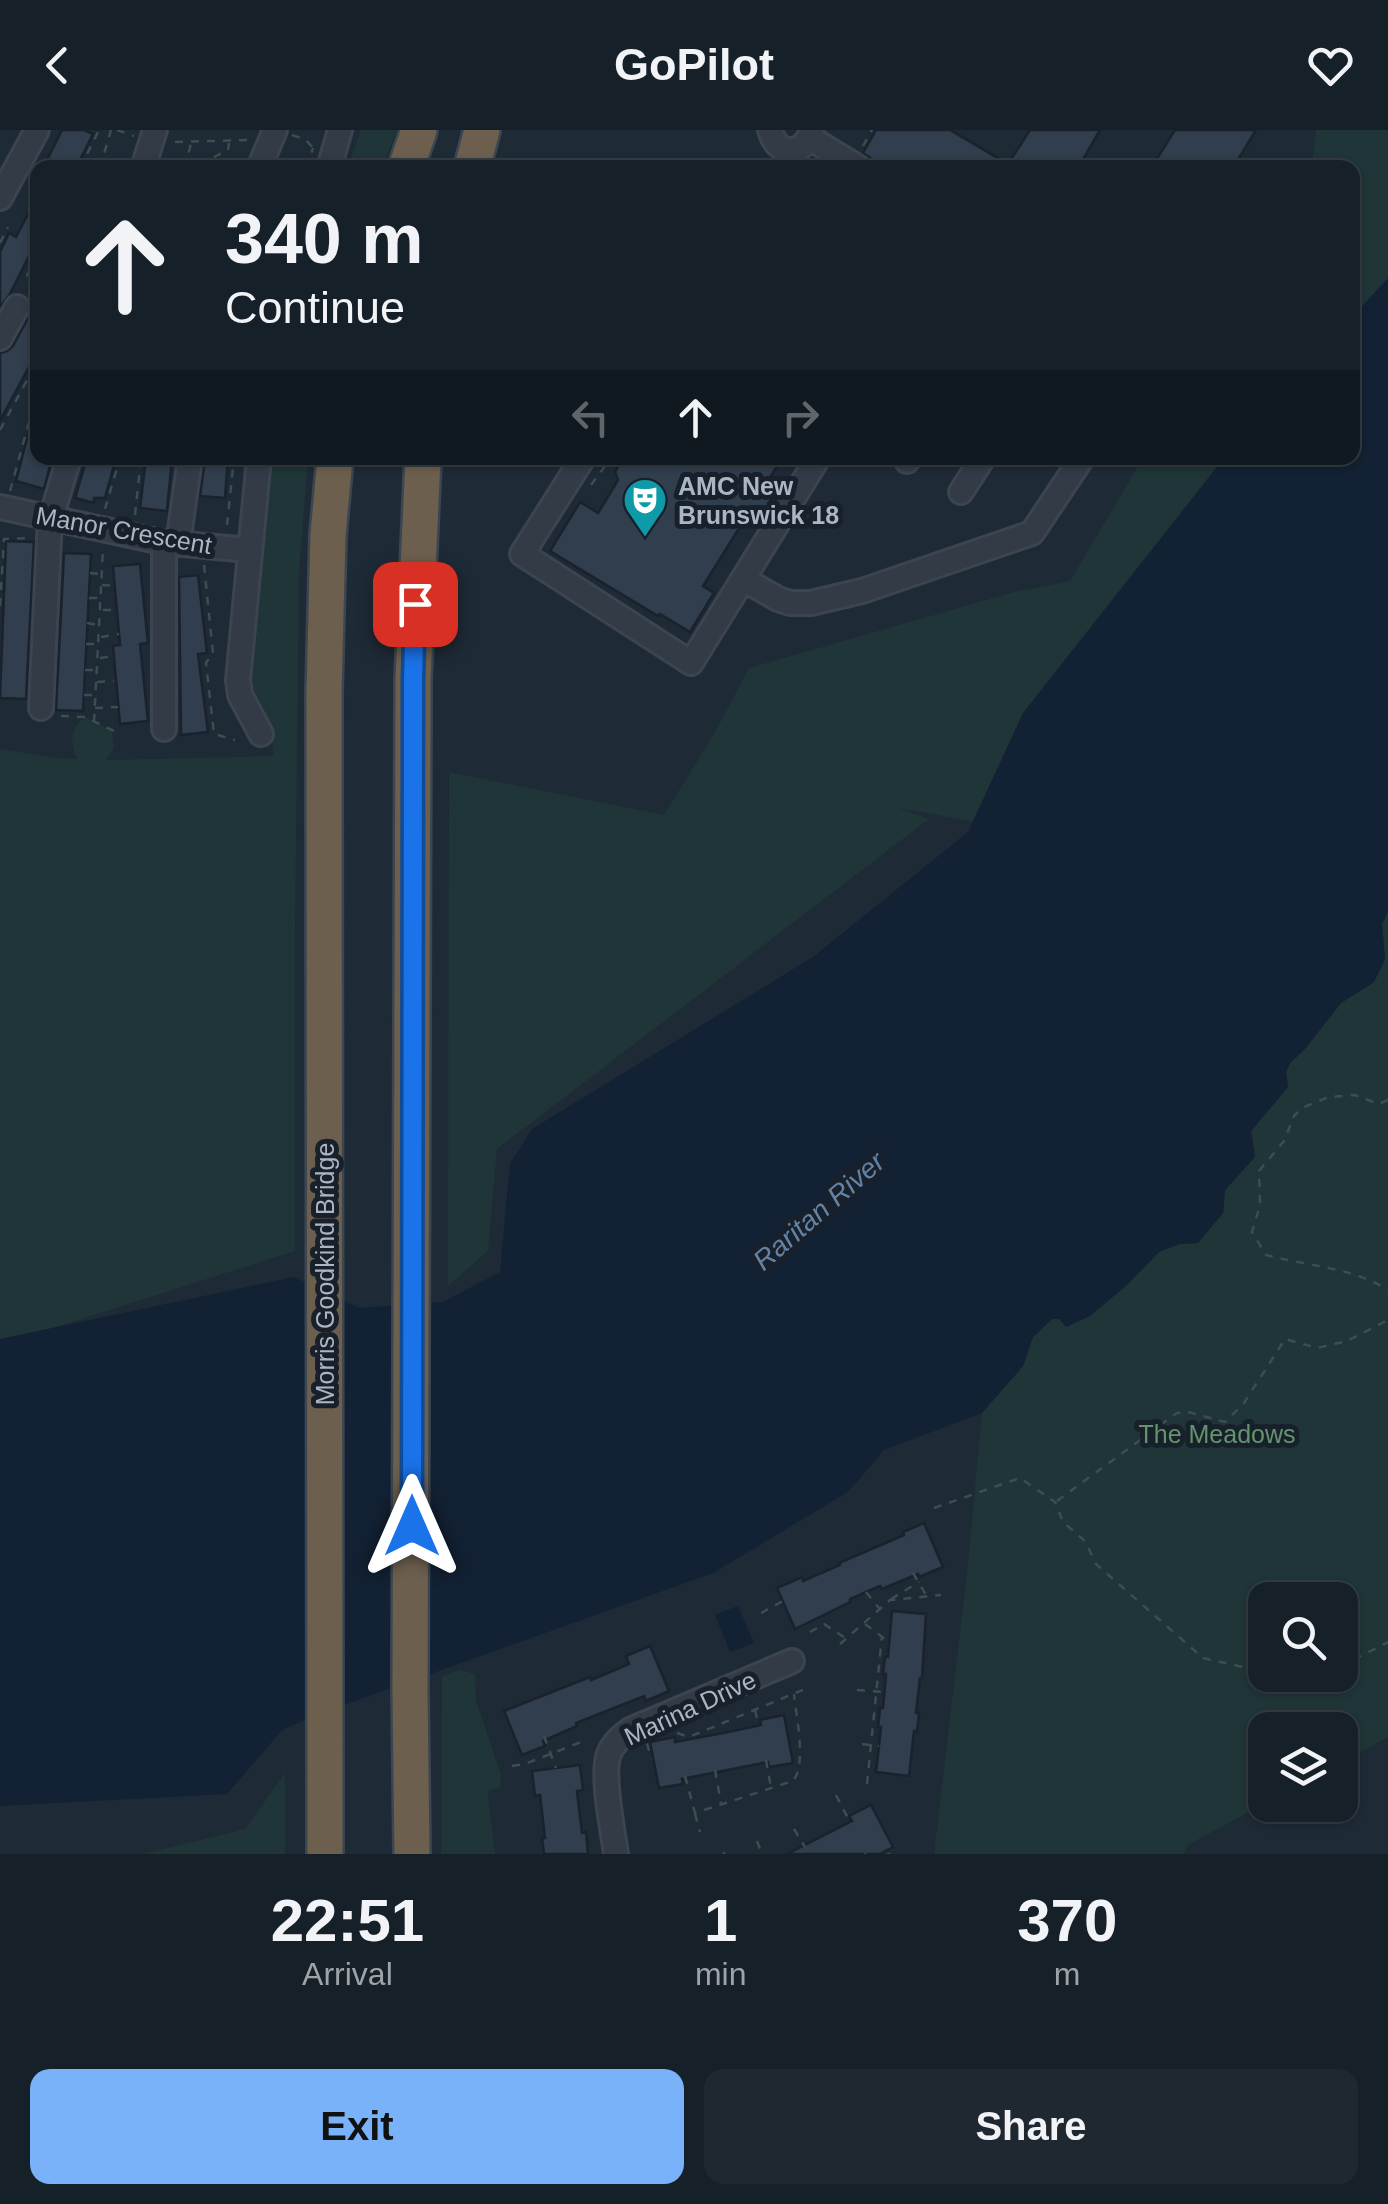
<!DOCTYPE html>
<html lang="en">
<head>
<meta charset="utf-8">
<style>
  body { margin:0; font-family:Arial,sans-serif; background:#1f2830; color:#f1f3f6; height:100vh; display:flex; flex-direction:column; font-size:38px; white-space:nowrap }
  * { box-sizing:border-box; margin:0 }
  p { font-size:32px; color:#9ea3a8 }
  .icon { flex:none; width:55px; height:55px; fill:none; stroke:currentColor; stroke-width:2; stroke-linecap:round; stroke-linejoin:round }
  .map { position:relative; height:1724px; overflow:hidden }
  .panel { display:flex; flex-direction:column; background:#162028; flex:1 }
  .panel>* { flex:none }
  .top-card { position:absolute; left:30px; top:30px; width:1330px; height:305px; border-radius:20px; box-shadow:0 2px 8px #0004,0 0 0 2px #353e45; background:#162028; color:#f1f3f6; overflow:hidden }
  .controls { position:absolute; left:1248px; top:1452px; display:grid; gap:20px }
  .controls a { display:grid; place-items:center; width:110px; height:110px; border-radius:20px; background:#162028; box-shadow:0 2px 8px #0004,0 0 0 2px #353e45; font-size:50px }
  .pin { position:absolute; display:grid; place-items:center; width:85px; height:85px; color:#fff; margin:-42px; border-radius:20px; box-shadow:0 5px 15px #0006 }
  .me { position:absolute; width:110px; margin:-55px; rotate:0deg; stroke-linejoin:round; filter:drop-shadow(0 0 8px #0008) }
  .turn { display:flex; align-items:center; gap:35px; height:210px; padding:0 30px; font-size:45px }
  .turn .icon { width:130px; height:130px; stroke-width:2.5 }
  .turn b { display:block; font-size:70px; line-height:85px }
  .lanes { display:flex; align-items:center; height:95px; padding:0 30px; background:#0003; justify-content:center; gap:50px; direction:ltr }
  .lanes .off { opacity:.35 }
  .eta { display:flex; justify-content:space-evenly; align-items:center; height:170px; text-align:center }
  .eta b { font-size:60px; font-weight:700; line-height:70px }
  .cta { display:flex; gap:20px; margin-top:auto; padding:20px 30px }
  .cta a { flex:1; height:115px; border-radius:20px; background:#7ab2fa; color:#111; font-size:40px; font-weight:700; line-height:115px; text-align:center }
  .cta a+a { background:#1f2830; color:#f1f3f6 }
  header { display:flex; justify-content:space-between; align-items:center; height:130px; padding:0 30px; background:#162028; font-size:45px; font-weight:700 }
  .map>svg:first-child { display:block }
  .green { fill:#203537; fill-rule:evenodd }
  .water { fill:#122133 }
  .building { fill:#303e4d; stroke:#19222d; stroke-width:2.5 }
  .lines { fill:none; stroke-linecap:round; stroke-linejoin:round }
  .minor-casing { stroke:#3b4450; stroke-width:28 }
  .highway-casing { stroke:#3c4651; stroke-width:40 }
  .path { stroke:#394f50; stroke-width:2.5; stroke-dasharray:8 8; stroke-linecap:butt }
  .minor { stroke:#323b46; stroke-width:22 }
  .highway { stroke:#6d5f4e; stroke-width:35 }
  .route-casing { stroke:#114b97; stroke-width:25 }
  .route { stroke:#1a73e8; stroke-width:18 }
  .labels { text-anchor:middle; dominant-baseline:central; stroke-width:10; stroke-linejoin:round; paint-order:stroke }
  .poi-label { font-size:25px; font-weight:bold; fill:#abb6c4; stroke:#18202b; text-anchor:start }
  .street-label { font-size:25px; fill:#abb6c4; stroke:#18202b }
  .park-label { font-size:25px; fill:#63946c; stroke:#18202b }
  .water-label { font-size:28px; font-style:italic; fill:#6382a4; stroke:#18202b }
</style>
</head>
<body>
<header><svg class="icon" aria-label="back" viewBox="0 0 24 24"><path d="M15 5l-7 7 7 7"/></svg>GoPilot<svg class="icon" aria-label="heart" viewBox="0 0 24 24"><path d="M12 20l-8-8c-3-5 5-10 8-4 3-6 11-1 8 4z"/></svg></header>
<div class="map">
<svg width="1388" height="1724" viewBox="0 0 1388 1724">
  <rect width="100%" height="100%" fill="#1e2a36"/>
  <g class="green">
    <polygon points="361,0 397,0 382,37 348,37"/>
    <polygon points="1316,0 1388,0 1388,195 1353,246 1352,38 1312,38"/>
    <path d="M273,328H308L299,444L295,795V1121L0,1215V619L56,628L77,629C69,614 71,597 85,587L112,600L114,618L106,630L273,626L272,595L254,578L249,560Z"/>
    <polygon points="1143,328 1297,328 975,692 899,678 929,689 497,1019 488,1121 448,1156 449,642 664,685 715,602 749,538 1014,462 1070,451"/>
    <path d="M1388,781V1607L1340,1633V1600H1265V1673L1188,1715L1184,1724H934L967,1444L982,1283L1023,1236L1033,1207L1052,1189L1059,1188L1127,1154L1159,1121L1180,1114L1198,1113L1223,1083L1225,1060L1255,1027L1251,1001L1288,957L1286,942L1290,933L1304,920L1341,873L1374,852L1385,829L1382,794ZM1265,1470H1340V1545H1265Z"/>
    <polygon points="459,1540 475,1544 476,1570 501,1645 500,1657 489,1660 488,1667 495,1724 441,1724 442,1547"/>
    <polygon points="285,1643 285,1724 143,1724 245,1699"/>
  </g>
  <g class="water">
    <polygon points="1388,148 1388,781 1382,794 1385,829 1374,852 1341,873 1304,920 1290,933 1286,942 1288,957 1251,1001 1255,1027 1225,1060 1223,1083 1198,1113 1180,1114 1159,1122 1128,1154 1090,1186 1066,1197 1059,1189 1052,1189 1033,1207 1023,1236 982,1283 884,1320 848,1362 713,1443 316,1585 282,1600 227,1664 0,1676 0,1209 294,1147 359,1178 443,1172 500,1142 510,1034 532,999 813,827 968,702 1023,583 1224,328 1352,328 1353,186"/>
    <polygon points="738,1476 754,1513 730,1522 715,1485"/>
  </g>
  <g class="building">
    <polygon points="62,0 84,0 93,4 76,38 43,38"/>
    <polygon points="876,0 950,0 1008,34 1030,0 1100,0 1078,38 885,38 863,23"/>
    <polygon points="1175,0 1256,0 1233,38 1151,38"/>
    <polygon points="38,65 38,120 33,118 10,164 0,177 0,122 9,103 16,107"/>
    <polygon points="29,186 38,191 38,220 0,291 0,223 7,221 13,216"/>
    <polygon points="33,285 38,286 38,328 52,328 44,359 16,351"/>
    <polygon points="87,328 116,328 105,368 94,368 94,373 75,368"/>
    <polygon points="146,328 172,328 167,381 140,378"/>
    <polygon points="205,328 228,328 225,368 200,366"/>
    <polygon points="623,328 782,328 769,349 773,359 771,372 765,380 753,386 748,395 743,392 703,456 714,463 690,502 660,484 658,486 550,421 580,372 598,383 618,350 615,342"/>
    <polygon points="6,411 34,412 26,569 0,568"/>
    <polygon points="64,423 91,424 83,581 56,580"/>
    <polygon points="140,434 148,513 140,514 148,591 120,594 113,516 120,515 113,436"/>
    <polygon points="198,445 207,523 198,524 208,602 181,605 179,447"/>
    <polygon points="924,1393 943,1437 919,1447 918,1444 882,1459 880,1456 866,1462 850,1469 850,1472 795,1499 777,1458 802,1447 803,1451 840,1435 839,1433 904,1405 903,1402"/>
    <polygon points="892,1481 926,1484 922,1548 920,1548 916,1583 919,1583 917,1602 914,1601 909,1646 876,1642 881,1597 878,1597 880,1578 883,1578 886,1544 883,1544 885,1527 888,1527"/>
    <polygon points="650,1516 669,1561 646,1571 644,1566 576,1593 577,1596 543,1611 545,1616 522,1625 504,1581 590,1547 591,1550 629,1534 626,1526"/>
    <polygon points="784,1585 793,1633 769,1637 768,1632 682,1649 683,1654 659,1658 650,1612 675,1607 675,1612 723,1603 761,1595 760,1590"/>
    <polygon points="580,1635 583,1660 577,1661 582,1703 586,1702 588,1724 544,1724 542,1708 545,1708 540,1665 535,1666 532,1641"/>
    <polygon points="871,1675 893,1717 880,1724 787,1724 852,1691 849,1686"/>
  </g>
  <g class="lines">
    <defs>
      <g id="minor">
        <path d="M770,0C777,27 804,27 812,0"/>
        <polyline points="810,8 859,38"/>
        <polyline points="143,38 155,0"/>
        <polyline points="259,38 275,0"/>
        <polyline points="329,38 340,0"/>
        <polyline points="0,68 37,0"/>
        <polyline points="0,208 17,177"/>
        <polyline points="259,328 238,550 240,565 261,604"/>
        <polyline points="583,328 522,424 691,533 818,328"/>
        <polyline points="907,331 909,328"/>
        <polyline points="961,362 983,328"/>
        <polyline points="0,377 162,412 249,420"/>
        <polyline points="51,388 69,328"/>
        <polyline points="178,414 190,328"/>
        <polyline points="743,449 778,469 790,473 811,473 862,461 1032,403 1082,328"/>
        <polyline points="41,578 50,388"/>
        <polyline points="164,599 164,412"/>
        <path d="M616,1724C613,1701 601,1644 609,1624C613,1613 621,1607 630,1600L792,1531"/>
      </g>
      <g id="highway">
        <polyline points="406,38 419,0"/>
        <polyline points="472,38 482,0"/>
        <polyline points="325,1724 324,563 328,405 335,328"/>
        <polyline points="412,1724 410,1561 413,549 423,328"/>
      </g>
    </defs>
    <use href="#minor" class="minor-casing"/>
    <use href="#highway" class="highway-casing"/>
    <g class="path">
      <polyline points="117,0 134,6"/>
      <polyline points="292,5 306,10 314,19"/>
      <polyline points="175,12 247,10"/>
      <polyline points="863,16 872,0"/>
      <polyline points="215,29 237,35"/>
      <polyline points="80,38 99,0"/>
      <polyline points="100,38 111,0"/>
      <polyline points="185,38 191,13"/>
      <polyline points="204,38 206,31 228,20 229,13"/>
      <polyline points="307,38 313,18"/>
      <polyline points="0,113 8,97"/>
      <polyline points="38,126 34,128 27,146 38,155"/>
      <polyline points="0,300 38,230"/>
      <polyline points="591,355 611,328"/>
      <polyline points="10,361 34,274 38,271"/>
      <polyline points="105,379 120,328"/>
      <polyline points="135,385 141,328"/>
      <polyline points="227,395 234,328"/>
      <polyline points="204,435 213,523 206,533 214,604 235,610"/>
      <polyline points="90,443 101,444"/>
      <polyline points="102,455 115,456"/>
      <polyline points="89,468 99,468"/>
      <polyline points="0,476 4,409 28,408"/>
      <polyline points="103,480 117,480"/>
      <polyline points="87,493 98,495"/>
      <polyline points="101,507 119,504"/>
      <polyline points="86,514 97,514"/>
      <polyline points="100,528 114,526"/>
      <polyline points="85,540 96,540"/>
      <polyline points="97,552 114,551"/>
      <polyline points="84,565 94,565"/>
      <polyline points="95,578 118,577"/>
      <polyline points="61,586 85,587 116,602"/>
      <polyline points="94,592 103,419"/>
      <path d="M1388,970L1379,974L1355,965L1341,966L1326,968L1302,978L1294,986L1284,1011L1259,1041L1260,1075L1252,1102L1266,1125C1307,1136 1352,1137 1388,1160"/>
      <polyline points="1057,1371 1177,1283 1188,1282 1225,1292 1244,1273 1285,1209 1317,1218 1347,1211 1388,1190"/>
      <polyline points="934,1378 1020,1348 1055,1372 1063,1392 1085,1411 1096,1434 1203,1528 1265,1542"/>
      <polyline points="913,1443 926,1465"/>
      <polyline points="866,1462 879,1478"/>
      <polyline points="891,1469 919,1452"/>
      <polyline points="761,1483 783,1471"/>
      <polyline points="865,1494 889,1512"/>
      <polyline points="810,1502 824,1494 845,1508"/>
      <polyline points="840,1514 890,1470 941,1465"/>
      <polyline points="1340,1537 1388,1512"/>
      <polyline points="857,1560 884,1562"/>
      <polyline points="755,1580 758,1593"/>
      <polyline points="677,1603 689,1607 805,1559"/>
      <polyline points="544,1606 556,1638"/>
      <polyline points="647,1613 651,1629"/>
      <polyline points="862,1614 879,1616"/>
      <polyline points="766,1630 771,1658"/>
      <polyline points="512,1636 525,1634 581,1612"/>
      <polyline points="715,1640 721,1673"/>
      <path d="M685,1646L695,1683L793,1651C807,1634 796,1586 794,1564"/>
      <polyline points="867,1654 882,1506"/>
      <polyline points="836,1665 851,1694"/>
      <polyline points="695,1684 700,1702"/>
      <polyline points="794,1699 805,1717"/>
      <polyline points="757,1711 762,1724"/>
      <polyline points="724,1722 724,1724"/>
      <polyline points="865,1723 865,1724"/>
      <polyline points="887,1724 890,1724"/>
    </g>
    <use href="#minor" class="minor"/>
    <use href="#highway" class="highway"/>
  </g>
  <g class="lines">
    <defs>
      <polyline id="route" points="412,1396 413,549 415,474"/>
    </defs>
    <use href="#route" class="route-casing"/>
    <use href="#route" class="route"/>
  </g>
  <defs>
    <symbol id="theatre-pin" viewBox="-11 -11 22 30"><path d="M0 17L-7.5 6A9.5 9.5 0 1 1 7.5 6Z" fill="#0f9aa8" stroke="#18202b"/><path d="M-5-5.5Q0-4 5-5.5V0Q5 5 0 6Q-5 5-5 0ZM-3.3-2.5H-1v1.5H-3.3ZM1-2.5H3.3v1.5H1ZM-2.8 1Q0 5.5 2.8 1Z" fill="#fff"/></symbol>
  </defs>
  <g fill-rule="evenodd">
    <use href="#theatre-pin" x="620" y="345" width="50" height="68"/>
  </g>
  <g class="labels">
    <g class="poi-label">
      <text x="678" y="356">AMC New<tspan x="678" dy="29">Brunswick 18</tspan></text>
    </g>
    <g class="street-label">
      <text transform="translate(124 400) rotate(10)">Manor Crescent</text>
      <text transform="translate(325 1144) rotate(-90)">Morris Goodkind Bridge</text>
      <text transform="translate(690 1578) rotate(-25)">Marina Drive</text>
    </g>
    <g class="park-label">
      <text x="1217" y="1304">The Meadows</text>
    </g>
    <g class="water-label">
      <text transform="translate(819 1081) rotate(-41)">Raritan River</text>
    </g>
  </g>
</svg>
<div class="controls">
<a><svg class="icon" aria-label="search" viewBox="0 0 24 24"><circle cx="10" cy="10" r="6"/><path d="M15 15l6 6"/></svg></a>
<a><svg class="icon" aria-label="layers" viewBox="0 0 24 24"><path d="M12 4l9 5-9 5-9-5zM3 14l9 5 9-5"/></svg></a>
</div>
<div class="pin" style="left:415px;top:474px;background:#d93025"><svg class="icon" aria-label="arrive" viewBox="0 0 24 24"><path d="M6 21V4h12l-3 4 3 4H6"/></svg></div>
<svg class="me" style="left:412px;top:1396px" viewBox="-20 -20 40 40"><path d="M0-17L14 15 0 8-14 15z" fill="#1a73e8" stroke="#fff" stroke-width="4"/></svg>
<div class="top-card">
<div class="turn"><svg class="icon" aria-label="ahead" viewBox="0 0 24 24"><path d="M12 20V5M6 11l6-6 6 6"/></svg><div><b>340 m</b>Continue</div></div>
<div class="lanes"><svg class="icon off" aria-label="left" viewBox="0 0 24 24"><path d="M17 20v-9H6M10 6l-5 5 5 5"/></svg><svg class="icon" aria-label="ahead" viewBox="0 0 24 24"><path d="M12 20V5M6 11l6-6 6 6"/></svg><svg class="icon off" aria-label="right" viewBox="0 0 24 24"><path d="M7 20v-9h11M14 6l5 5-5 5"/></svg></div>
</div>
</div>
<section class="panel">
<div class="eta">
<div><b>22:51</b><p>Arrival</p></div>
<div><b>1</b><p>min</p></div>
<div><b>370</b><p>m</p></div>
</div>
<div class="cta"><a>Exit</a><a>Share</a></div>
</section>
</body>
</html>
